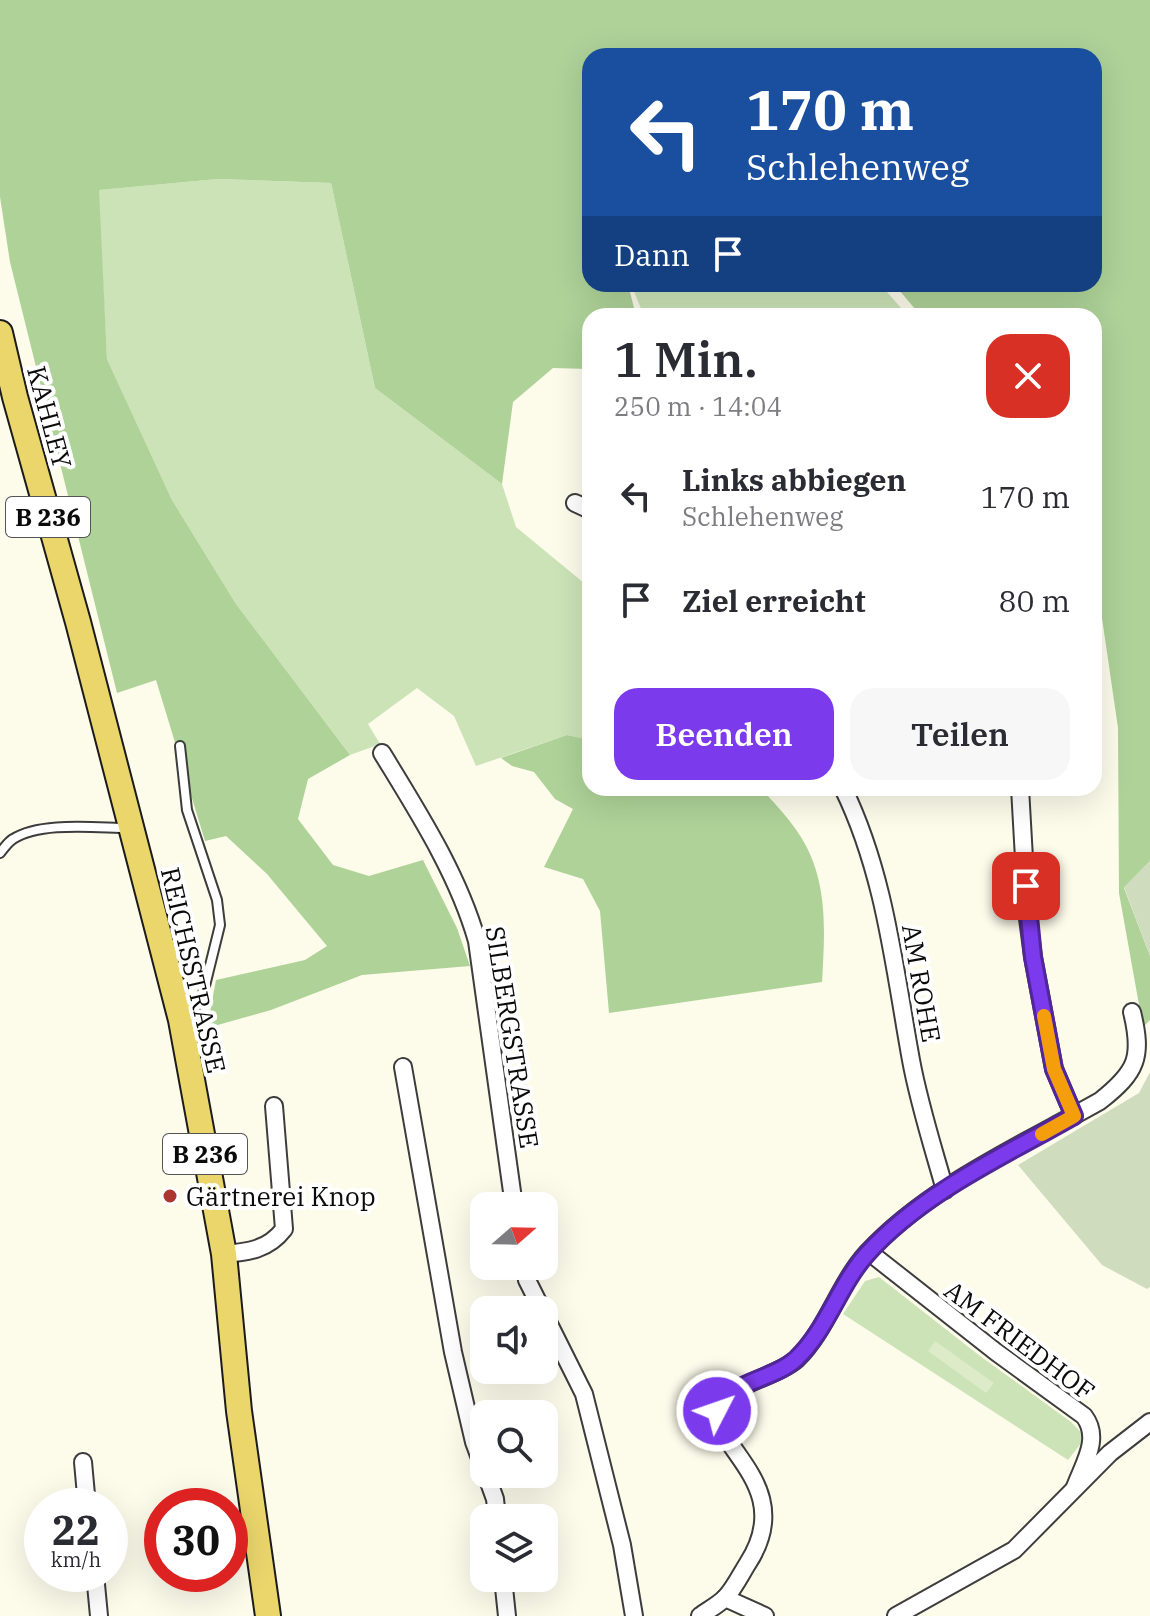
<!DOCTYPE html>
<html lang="de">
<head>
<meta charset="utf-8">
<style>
  body { margin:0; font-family:"IBM Plex Serif",serif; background:#f7f7f7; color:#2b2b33; height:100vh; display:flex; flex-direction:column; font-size:30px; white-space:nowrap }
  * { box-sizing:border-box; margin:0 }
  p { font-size:26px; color:#7c7c81 }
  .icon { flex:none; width:44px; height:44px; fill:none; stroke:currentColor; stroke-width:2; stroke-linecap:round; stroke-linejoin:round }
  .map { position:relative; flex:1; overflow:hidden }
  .sheet { position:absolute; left:582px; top:308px; width:520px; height:488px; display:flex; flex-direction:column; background:#fff; border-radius:24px; box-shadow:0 8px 32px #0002 }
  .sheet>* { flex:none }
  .banner { position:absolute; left:582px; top:48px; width:520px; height:244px; border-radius:24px; box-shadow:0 8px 32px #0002; background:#1a4fa0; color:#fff; overflow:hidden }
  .needle { width:52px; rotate:70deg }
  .tools { position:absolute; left:470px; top:1192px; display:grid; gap:16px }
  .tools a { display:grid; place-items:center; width:88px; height:88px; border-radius:16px; background:#fff; box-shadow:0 8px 32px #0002; font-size:40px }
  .speed { position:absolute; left:24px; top:1488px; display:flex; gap:16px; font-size:40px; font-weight:700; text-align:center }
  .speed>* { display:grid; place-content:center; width:104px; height:104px; border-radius:50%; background:#fff; box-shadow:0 8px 32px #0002; line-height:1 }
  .speed small { font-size:20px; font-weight:400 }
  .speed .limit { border:12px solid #d22; background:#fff; color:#111 }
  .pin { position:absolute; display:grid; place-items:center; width:68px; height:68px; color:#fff; margin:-34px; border-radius:16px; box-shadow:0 4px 12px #0006 }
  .me { position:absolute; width:88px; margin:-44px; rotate:49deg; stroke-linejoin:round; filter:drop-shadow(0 0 6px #0008) }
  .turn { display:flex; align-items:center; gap:28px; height:168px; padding:0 32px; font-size:36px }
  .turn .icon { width:104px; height:104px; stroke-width:2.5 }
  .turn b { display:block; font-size:56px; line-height:68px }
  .then { display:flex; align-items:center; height:76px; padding:0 32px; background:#0003; gap:16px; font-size:30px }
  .round { display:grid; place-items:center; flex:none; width:84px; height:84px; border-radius:24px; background:#f7f7f7 }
  .summary { display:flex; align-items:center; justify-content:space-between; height:136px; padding:0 32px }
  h1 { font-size:48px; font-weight:600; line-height:60px }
  .primary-button { display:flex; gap:16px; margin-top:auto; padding:16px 32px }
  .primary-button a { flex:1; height:92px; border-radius:24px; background:#7c3aed; color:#fff; font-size:32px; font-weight:600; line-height:92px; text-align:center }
  .primary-button a+a { background:#f7f7f7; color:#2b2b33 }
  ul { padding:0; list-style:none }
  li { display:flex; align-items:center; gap:24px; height:104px; padding:0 32px }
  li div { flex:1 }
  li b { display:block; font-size:30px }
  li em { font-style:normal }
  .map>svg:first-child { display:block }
  .green { fill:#cbe3b7 }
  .forest { fill:#aed298 }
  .cemetery { fill:#d0dcbe }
  .pitch { fill:#ddebc8 }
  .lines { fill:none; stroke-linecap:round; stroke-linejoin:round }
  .service-casing { stroke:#3d3d3d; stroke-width:12 }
  .minor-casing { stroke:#3d3d3d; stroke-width:20 }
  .primary-casing { stroke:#1b1b1b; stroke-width:28 }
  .service { stroke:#fff; stroke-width:8 }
  .minor { stroke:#fff; stroke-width:16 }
  .primary { stroke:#ebd66c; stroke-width:24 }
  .route-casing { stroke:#51269a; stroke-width:20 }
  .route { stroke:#7c3aed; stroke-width:14 }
  .slow { stroke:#f59e0b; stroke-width:14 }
  .poi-dot { fill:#ac3431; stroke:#fff; stroke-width:3 }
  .labels { text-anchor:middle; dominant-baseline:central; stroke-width:8; stroke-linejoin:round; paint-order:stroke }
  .shield { fill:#fff; stroke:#545454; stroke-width:2 }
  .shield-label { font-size:24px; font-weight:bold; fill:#0a0a0a }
  .street-label { font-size:26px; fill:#0a0a0a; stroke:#fff }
  .poi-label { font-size:26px; fill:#0a0a0a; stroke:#fff; text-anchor:start }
</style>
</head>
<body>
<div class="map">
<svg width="1150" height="1616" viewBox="0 0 1150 1616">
  <rect width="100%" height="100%" fill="#fdfbea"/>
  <g class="green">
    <polygon points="218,179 331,183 375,388 502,484 516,527 590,588 590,740 567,735 476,766 454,716 417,688 368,724 380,744 350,755 236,604 172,500 107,359 98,190"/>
    <polygon points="631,284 880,284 908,316 644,316"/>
    <polygon points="879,1277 980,1356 1071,1422 1086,1437 1068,1460 843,1314 865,1281"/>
  </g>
  <g class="forest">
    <polygon points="0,0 1150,0 1150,861 1124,888 1150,956 1150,1020 1143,1027 1119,893 1118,728 1094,563 1094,316 921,316 894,284 1094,284 1094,56 590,56 590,284 628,284 636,316 590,316 590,369 553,368 513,402 502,484 375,388 331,183 218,179 99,190 107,359 172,500 236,604 350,755 308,779 298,819 333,865 369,876 423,860 457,928 470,966 362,975 271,1010 207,1028 216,980 305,960 327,946 267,874 226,836 205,841 156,680 117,693 10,262 0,197"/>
    <path d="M567,735L590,740V788H761C773,802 787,816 797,831C829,877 825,929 822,982L609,1013L600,911L583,879L544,867L573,809L555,799L534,772L512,766L501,758Z"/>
  </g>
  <g class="cemetery">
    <polygon points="1150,861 1150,956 1124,887"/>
    <polygon points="1150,1072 1150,1287 1147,1289 1102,1265 1018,1165 1139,1093"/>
  </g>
  <polygon class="pitch" points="935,1341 994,1383 986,1393 928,1351"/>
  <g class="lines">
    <defs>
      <g id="service">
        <polyline points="180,746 187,810 217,900 220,925 201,1002 184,1017"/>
        <path d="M0,853C4,848 8,842 13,839C41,821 97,828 130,828"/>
      </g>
      <g id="minor">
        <polyline points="575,503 590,510"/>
        <path d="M382,753C418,812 458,874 477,941L514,1206"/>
        <path d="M843,788C885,874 894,967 911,1060C919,1104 933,1147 945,1190"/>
        <polyline points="1020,788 1027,911 1033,957 1054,1069 1074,1116"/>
        <polyline points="403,1067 453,1352 474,1442 484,1469"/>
        <path d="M869,1252L996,1352L1084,1416C1101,1438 1084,1463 1075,1487"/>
        <path d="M224,1254C248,1252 268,1250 284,1229L274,1106"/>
        <polyline points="525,1266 527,1280 542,1310"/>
        <polyline points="544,1314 584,1394 622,1545 634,1616"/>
        <polyline points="83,1462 87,1506"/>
        <polyline points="486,1474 495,1499 497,1518"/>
        <polyline points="95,1574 99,1616"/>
        <polyline points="503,1578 507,1616"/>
        <polyline points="725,1598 765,1616"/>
        <path d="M700,1616C708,1610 718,1605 725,1598C734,1589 741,1574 748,1563C800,1482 702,1443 720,1404C728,1386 778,1376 797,1359C827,1329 839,1284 867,1253C928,1187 1022,1145 1100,1101C1137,1072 1143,1057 1132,1012"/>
        <polyline points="896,1616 1014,1550 1110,1453 1150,1422"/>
      </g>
      <polyline id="primary" points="0,333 15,397 78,622 181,1020 224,1254 239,1411 268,1616"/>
    </defs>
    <use href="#service" class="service-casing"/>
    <use href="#minor" class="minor-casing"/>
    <use href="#primary" class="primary-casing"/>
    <use href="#service" class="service"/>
    <use href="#minor" class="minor"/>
    <use href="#primary" class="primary"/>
  </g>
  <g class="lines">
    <defs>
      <path id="route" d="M717,1411C729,1380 772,1381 796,1359C827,1330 839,1285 867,1254C923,1192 1004,1156 1074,1116L1054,1069L1033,957L1026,886"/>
    </defs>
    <use href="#route" class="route-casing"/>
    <use href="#route" class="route"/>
    <polyline class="slow" points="1042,1134 1074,1116 1054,1069 1044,1016"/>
  </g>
  <circle class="poi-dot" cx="170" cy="1196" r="8"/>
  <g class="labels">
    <g class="shield">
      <rect x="6" y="497" width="84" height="40" rx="6"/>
      <rect x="163" y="1134" width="84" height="40" rx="6"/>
    </g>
    <g class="shield-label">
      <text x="48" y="517">B 236</text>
      <text x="205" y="1154">B 236</text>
    </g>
    <g class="street-label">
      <text transform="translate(50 417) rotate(75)">KAHLEY</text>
      <text transform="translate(194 970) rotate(77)">REICHSSTRASSE</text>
      <text transform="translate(922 983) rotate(80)">AM ROHE</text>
      <text transform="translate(513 1037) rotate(81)">SILBERGSTRASSE</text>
      <text transform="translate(1020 1340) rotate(37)">AM FRIEDHOF</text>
    </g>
    <g class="poi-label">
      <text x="186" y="1196">Gärtnerei Knop</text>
    </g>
  </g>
</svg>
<div class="tools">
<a><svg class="needle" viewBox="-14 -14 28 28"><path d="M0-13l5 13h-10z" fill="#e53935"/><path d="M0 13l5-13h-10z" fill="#7c7c81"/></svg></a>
<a><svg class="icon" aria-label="sound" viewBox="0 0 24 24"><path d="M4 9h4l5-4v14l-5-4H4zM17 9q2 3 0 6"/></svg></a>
<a><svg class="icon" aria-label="search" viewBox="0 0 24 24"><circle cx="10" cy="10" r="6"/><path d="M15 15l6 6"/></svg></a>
<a><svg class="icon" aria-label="layers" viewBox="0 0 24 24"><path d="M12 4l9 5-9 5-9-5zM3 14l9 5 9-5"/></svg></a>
</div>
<div class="speed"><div>22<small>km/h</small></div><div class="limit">30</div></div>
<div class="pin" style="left:1026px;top:886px;background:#d93025"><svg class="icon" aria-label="arrive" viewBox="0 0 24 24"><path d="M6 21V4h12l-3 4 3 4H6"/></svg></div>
<svg class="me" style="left:717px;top:1411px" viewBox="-20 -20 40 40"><circle r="17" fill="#7c3aed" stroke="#fff" stroke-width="3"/><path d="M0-11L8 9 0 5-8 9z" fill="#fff"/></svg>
<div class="banner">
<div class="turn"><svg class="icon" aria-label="left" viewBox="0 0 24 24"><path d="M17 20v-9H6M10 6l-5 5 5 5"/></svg><div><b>170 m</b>Schlehenweg</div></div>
<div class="then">Dann<svg class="icon" aria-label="arrive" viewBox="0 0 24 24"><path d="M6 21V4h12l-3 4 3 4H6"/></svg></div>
</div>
<section class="sheet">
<div class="summary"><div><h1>1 Min.</h1><p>250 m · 14:04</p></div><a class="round" style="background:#d93025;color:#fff"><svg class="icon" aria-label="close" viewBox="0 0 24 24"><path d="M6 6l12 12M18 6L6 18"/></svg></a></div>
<ul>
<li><svg class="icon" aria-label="left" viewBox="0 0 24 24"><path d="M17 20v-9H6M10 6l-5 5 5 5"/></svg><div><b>Links abbiegen</b><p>Schlehenweg</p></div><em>170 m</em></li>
<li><svg class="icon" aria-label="arrive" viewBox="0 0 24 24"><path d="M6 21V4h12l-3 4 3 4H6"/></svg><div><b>Ziel erreicht</b></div><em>80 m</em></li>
</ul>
<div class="primary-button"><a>Beenden</a><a>Teilen</a></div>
</section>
</div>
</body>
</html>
